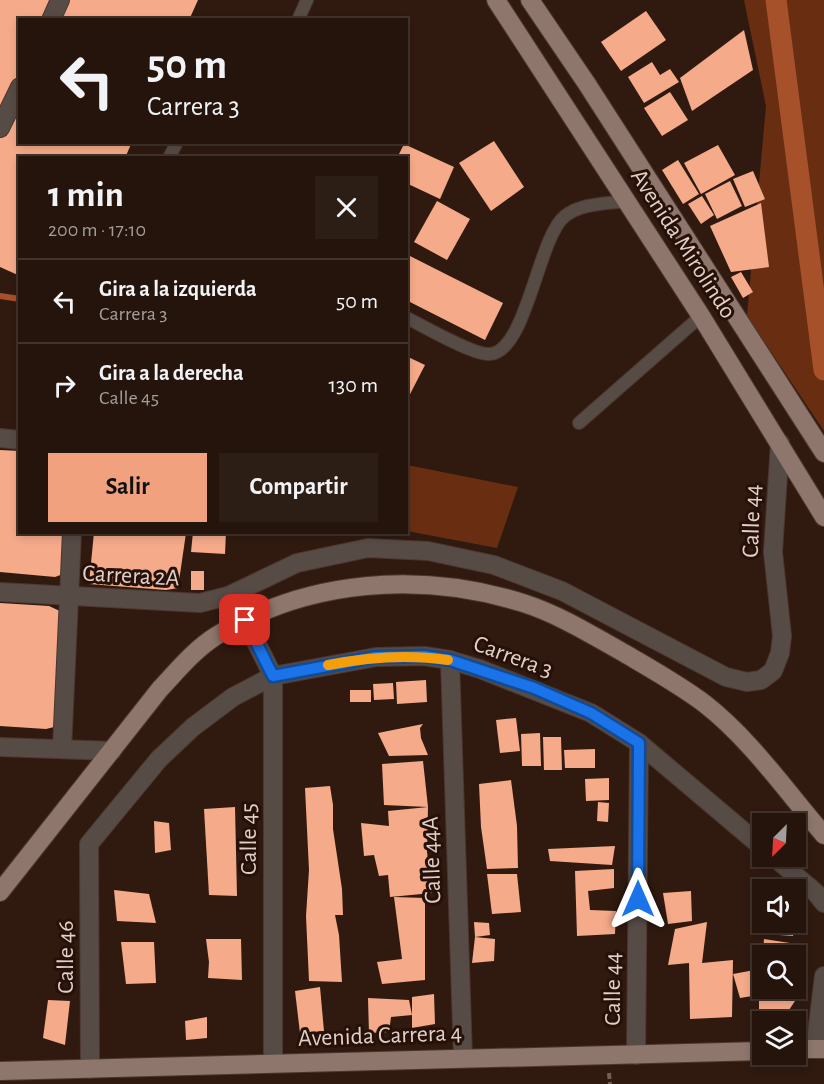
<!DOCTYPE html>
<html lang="es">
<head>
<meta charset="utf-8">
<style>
  body { margin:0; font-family:"Alegreya Sans",sans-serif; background:#2c1d15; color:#f1f3f6; height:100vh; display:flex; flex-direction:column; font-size:22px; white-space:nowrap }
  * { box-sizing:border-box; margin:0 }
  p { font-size:20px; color:#a39e9d }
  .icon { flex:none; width:33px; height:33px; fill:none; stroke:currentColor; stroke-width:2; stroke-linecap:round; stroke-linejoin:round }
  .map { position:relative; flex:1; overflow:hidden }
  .side { position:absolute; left:18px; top:156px; width:390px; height:378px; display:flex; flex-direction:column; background:#24140c; border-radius:0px; box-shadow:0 3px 9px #0003,0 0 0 2px #41332d }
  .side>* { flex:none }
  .top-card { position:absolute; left:18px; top:18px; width:390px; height:126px; border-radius:0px; box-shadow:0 3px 9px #0003,0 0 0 2px #41332d; background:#24140c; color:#f1f3f6; overflow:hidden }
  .needle { width:39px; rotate:204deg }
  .fabs { position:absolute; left:752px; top:813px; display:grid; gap:12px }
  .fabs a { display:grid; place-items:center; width:54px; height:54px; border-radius:0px; background:#24140c; box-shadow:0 3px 9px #0003,0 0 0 2px #41332d; font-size:30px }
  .pin { position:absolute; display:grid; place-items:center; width:51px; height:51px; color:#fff; margin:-26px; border-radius:12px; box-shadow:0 3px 9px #0006 }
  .me { position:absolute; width:66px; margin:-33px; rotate:0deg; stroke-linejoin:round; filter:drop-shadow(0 0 4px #0008) }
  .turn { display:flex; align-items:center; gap:21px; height:126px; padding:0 30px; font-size:27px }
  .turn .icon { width:78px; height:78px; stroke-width:2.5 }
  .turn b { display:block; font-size:42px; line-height:51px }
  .round { display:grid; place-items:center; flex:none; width:63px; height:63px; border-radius:0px; background:#2c1d15 }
  .headline { display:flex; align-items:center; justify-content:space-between; height:102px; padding:0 30px }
  h1 { font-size:36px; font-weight:600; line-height:45px }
  .action { display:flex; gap:12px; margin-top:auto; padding:12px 30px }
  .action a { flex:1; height:69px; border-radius:0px; background:#f2a17e; color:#111; font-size:24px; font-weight:600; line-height:69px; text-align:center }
  .action a+a { background:#2c1d15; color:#f1f3f6 }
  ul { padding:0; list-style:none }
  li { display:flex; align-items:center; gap:18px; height:84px; padding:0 30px; border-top:2px solid #41332d }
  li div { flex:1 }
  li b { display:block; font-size:22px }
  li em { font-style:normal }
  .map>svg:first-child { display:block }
  .green { fill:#692e11 }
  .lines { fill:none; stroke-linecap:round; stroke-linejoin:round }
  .stream { stroke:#a65129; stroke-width:6 }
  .canal { stroke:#a65129; stroke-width:21 }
  .building { fill:#f5aa8a }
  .service-casing { stroke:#4c372e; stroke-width:14 }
  .minor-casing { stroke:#4c372e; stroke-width:20 }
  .primary-casing { stroke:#4c372e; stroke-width:20 }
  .path { stroke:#735f57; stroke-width:4; stroke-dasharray:6 3; stroke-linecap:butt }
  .service { stroke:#574b46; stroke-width:12 }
  .minor { stroke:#574b46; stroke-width:18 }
  .primary { stroke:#8e766c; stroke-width:18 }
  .route-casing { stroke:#114b97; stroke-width:15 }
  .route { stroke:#1a73e8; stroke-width:10 }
  .slow { stroke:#f59e0b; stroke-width:10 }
  .labels { text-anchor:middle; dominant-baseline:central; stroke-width:6; stroke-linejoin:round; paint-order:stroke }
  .street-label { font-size:24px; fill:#e0d0ca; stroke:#261007 }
</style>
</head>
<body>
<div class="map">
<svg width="824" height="1084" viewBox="0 0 824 1084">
  <rect width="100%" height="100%" fill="#301a10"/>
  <g class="green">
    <polygon points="744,0 824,0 824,431 747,316 766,106"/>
    <polygon points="407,465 518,487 497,548 407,531"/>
  </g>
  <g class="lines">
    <polyline class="stream" points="0,296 20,299"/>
    <polyline class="canal" points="776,0 824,370"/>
  </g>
  <g class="building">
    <polygon points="0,0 198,0 189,20 20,20 20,142 132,142 125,158 20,158 20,276 0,267"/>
    <polygon points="646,11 666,40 621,71 601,42"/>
    <polygon points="744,30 753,70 692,111 680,78"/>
    <polygon points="652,62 660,75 670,69 679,82 644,103 628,77"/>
    <polygon points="670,92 688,120 662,136 644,108"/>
    <polygon points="494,141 524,187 491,211 459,163"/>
    <polygon points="404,144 454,167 440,199 406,183 406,158 397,158"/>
    <polygon points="718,145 735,175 701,194 684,163"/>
    <polygon points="678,160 699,194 683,204 662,170"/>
    <polygon points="753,171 765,199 745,207 733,179"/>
    <polygon points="730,181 742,206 717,219 705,194"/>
    <polygon points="702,196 714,215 701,224 688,204"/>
    <polygon points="437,201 470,219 447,260 414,242"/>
    <polygon points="761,203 769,267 731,272 710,226"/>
    <polygon points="406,254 503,303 485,340 406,300"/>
    <polygon points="741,272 753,292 743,298 731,277"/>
    <polygon points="406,356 425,365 406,402"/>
    <polygon points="0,450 20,451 20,532 66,532 63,574 55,577 0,572"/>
    <polygon points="94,532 186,533 178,588 166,590 89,584"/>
    <polygon points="193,532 226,532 225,554 191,552"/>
    <rect x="191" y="571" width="13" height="19"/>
    <polygon points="0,603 49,606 62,612 54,727 46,729 0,726"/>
    <polygon points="426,680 427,702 397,704 396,682"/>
    <polygon points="393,683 394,699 374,700 373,684"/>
    <rect x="350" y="690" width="21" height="12"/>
    <polygon points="516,718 520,751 500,753 496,720"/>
    <polygon points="423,724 420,728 421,738 428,755 389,756 378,733"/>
    <polygon points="540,733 541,766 522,766 521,734"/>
    <polygon points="543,737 561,737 562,770 544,770"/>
    <polygon points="595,749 595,768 565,768 564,750"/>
    <polygon points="423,761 428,807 384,805 382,764"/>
    <polygon points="609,778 609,800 586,801 585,779"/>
    <polygon points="511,780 517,826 518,868 487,869 481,827 479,784"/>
    <polygon points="330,786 333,805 333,829 342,889 343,915 335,915 339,935 342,982 309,981 306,916 309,870 305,788"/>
    <polygon points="598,802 609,803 608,822 597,821"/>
    <polygon points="235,807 237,896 209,895 204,809"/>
    <polygon points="428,807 427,852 432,893 390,897 388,875 379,876 374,855 364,856 361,823 389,826 388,811"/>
    <polygon points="154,821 169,823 171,850 155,853"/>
    <polygon points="615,846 612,865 550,861 548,849"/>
    <polygon points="614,869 614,888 588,891 590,910 616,911 615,934 577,936 575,871"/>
    <polygon points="487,874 517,874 521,912 492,914"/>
    <polygon points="114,890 149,894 156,923 117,921"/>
    <polygon points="691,891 692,921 668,924 663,893"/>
    <polygon points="394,897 425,898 425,980 382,984 377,962 402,959"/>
    <polygon points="795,915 798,915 793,936 765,934 763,922 795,922"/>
    <polygon points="474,922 489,923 490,935 475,937"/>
    <polygon points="707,922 702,963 733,960 732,1017 690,1019 689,963 668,965 675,929"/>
    <polygon points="475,937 495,939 494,961 472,963"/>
    <polygon points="206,939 241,939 242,980 208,978 209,962"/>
    <polygon points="764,939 790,943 788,956 763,956"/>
    <polygon points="121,942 154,942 156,983 126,984"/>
    <polygon points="760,969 762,988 795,988 795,985 805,986 789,1010 759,1010 759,995 740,998 733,974"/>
    <polygon points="320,987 324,1031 300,1033 295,991"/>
    <polygon points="434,994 435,1024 412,1028 412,997"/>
    <polygon points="368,998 409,1000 412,1015 391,1017 389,1032 369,1033"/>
    <polygon points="48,1000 70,1001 65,1045 43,1038"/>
    <polygon points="207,1017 207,1038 186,1040 185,1021"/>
  </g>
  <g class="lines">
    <defs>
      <g id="service">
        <polyline points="298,20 307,0"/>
        <polyline points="169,158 177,142"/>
        <path d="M407,318C423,326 475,356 490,354C527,351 538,237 565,216C582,203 605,204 626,201"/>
        <polyline points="579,423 701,316"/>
      </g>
      <g id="minor">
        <polyline points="51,20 60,0"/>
        <polyline points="0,128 20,87"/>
        <polyline points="0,438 20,440"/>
        <polyline points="0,592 200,603 228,596 297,563 368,548 428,551 494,565 562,591 726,677 747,682 761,680 773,671 780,653 782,636 773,552 780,443"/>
        <polyline points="228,596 245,620 273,676 273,1063"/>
        <polyline points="450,660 463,1058"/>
        <polyline points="0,747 112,751"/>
        <polyline points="62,749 72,532"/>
        <polyline points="773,856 816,893 824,903"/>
        <polyline points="815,1049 824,976"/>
        <polyline points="636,1055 639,743"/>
        <polyline points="90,1069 89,844 159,759 193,727 233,697 273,676 376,657 424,656 450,660 480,669 591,713 639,743 762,847"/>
      </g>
      <g id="primary">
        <polyline points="496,0 701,316 824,517"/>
        <polyline points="530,0 587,84 824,453"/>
        <path d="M0,892L160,689C177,671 195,649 216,636C307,579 421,571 523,603C558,614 592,635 624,653C651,669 680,685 705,704C751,740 786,791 824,835"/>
        <polyline points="795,1049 824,1049"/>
        <polyline points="0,1071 762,1051"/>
      </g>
    </defs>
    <use href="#service" class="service-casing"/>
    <use href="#minor" class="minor-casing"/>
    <use href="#primary" class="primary-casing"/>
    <polyline class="path" points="609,1073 610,1084"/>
    <use href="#service" class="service"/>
    <use href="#minor" class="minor"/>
    <use href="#primary" class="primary"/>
  </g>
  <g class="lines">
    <defs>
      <polyline id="route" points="245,620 273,676 376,657 424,656 450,660 534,688 591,713 639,743 638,899"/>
    </defs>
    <use href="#route" class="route-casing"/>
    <use href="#route" class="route"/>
    <path class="slow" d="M328,665C368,657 407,654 448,660"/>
  </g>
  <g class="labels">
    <g class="street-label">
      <text transform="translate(683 244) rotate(57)">Avenida Mirolindo</text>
      <text transform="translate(752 521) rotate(-88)">Calle 44</text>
      <text transform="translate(131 576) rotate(3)">Carrera 2A</text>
      <text transform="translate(513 657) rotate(20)">Carrera 3</text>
      <text transform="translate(249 839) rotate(-90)">Calle 45</text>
      <text transform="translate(432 860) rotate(-92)">Calle 44A</text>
      <text transform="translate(66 957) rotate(-90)">Calle 46</text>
      <text transform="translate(613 989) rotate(-90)">Calle 44</text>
      <text transform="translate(380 1036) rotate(-2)">Avenida Carrera 4</text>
    </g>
  </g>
</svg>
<div class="fabs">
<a><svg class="needle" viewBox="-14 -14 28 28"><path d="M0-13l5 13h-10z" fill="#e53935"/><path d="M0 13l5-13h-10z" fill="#a39e9d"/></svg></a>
<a><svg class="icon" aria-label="sound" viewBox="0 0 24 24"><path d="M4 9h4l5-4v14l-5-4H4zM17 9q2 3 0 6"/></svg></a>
<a><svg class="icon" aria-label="search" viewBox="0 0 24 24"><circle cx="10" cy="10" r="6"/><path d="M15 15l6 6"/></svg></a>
<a><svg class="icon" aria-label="layers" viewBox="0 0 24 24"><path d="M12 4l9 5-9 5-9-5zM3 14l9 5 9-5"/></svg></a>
</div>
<div class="pin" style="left:245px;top:620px;background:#d93025"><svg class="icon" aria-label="arrive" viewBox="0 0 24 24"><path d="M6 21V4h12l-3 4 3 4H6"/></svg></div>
<svg class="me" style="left:638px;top:899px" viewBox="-20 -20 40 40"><path d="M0-17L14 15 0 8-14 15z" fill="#1a73e8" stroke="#fff" stroke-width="4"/></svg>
<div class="top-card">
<div class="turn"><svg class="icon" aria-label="left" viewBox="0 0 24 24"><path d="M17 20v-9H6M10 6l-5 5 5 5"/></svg><div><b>50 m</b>Carrera 3</div></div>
</div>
<section class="side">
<div class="headline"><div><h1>1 min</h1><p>200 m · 17:10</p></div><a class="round"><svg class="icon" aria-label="close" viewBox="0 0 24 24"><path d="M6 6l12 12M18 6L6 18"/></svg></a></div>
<ul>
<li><svg class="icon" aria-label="left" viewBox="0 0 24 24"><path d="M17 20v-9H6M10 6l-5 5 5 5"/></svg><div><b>Gira a la izquierda</b><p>Carrera 3</p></div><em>50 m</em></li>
<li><svg class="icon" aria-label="right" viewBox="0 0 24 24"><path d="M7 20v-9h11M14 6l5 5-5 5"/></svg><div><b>Gira a la derecha</b><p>Calle 45</p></div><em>130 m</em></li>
</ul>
<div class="action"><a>Salir</a><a>Compartir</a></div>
</section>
</div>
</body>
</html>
